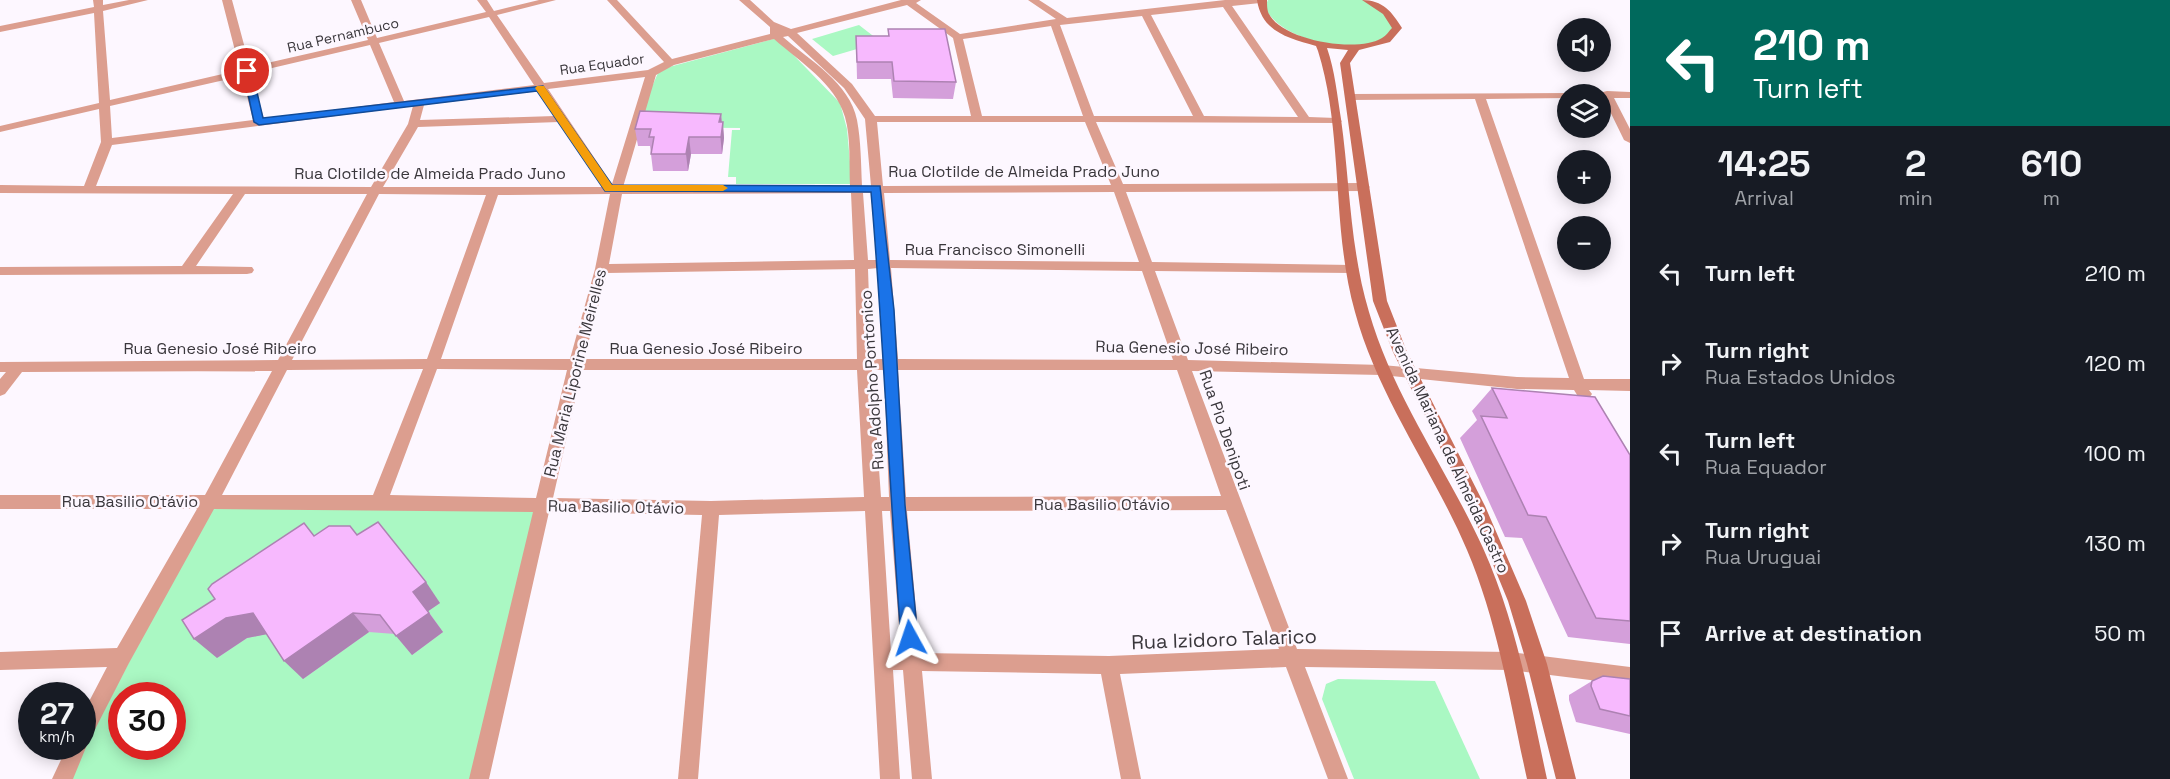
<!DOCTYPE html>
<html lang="en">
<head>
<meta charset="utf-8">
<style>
  body { margin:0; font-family:"Space Grotesk",sans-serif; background:#20242c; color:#f1f3f6; height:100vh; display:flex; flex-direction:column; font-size:22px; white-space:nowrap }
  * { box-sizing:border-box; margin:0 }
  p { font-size:20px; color:#9ea1a6 }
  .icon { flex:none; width:33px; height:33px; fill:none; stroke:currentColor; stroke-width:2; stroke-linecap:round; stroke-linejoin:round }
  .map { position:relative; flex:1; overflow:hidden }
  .panel { display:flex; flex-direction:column; background:#171b24; width:540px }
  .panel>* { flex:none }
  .banner { background:#00695c; color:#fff; overflow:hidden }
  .buttons { position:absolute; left:1557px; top:18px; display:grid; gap:12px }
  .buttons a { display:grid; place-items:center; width:54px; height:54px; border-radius:50%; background:#171b24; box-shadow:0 3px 15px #0003; font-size:30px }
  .speed { position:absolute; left:18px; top:682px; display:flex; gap:12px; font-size:30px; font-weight:700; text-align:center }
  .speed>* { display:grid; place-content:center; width:78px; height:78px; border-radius:50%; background:#171b24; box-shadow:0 3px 15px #0003; line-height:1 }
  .speed small { font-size:15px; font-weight:400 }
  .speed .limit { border:9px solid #d22; background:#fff; color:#111 }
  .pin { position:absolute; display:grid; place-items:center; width:51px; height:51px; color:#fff; margin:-26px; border:3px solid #fff; border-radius:50%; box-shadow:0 2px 6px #0007 }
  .me { position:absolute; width:66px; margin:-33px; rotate:355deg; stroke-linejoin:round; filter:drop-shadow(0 0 4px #0008) }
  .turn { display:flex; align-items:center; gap:21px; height:126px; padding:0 24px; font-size:27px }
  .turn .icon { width:78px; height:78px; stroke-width:2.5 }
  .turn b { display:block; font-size:42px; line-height:51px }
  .eta { display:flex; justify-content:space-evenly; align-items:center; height:102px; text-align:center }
  .eta b { font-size:36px; font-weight:800; line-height:42px }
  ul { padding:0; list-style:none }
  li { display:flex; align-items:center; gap:18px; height:90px; padding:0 24px }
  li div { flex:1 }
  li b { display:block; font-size:22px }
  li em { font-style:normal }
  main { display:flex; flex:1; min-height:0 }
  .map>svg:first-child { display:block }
  .green { fill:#aaf8c3; fill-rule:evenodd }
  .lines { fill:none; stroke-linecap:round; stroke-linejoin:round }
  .street { fill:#dc9e8f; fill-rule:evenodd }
  .secondary { fill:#c96f5b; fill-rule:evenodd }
  .wall { fill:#d49fda }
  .shaded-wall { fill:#ad82b2 }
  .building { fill:#f7b9fe; stroke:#ad82b2; stroke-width:1.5 }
  .route { fill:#1a73e8; stroke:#114b97; stroke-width:1.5 }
  .slow { fill:#f59e0b }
  .labels { text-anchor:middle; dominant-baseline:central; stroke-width:5; stroke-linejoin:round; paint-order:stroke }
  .far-street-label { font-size:14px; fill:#3a373c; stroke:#fdf7ff }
  .street-label { font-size:16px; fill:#3a373c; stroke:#fdf7ff }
  .near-street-label { font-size:20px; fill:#3a373c; stroke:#fdf7ff }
</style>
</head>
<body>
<main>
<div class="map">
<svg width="1630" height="779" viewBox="0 0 1630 779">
  <rect width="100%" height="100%" fill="#fdf7ff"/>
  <g class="green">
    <path d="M1268,0H1363L1382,10L1393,28L1390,35C1383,38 1376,42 1368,44C1339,52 1277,37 1265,7Z"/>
    <polygon points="859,25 881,42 833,56 812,39"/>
    <polygon points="777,38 840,103 847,129 852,184 736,184 736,177 728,177 732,130 740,130 740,128 634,127 658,73 669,67"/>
    <path d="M210,504L539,506L475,779H69ZM122,696H172V747H122Z"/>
    <polygon points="1338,679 1435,681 1480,779 1354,779 1322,699 1326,684"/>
  </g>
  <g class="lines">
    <g class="street">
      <path d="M93,0H103V5L129,0H148L103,11L110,100L240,70L222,0H232L250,67L368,40L351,0H361L377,38L486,12L477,0H487L494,11L539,0H556L497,15L544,83L648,70L664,62L607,0H617L672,59L770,34V27L739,0H750L774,22L791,29L901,0H921L916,3L960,34L1056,19L1028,0H1039L1067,18L1225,0H1265L1260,3L1232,6L1309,117L1336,118L1342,121L1340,123L1096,122L1123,184L1364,183L1370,187L1364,191L1126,192L1152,262L1352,265L1359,269L1352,273L1155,271L1188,360L1382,365L1517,377L1569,378L1475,99L1350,100L1345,97L1350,94L1572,93L1573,94H1568V98L1486,99L1584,379H1630V391L1589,390L1592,394L1589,398H1579L1574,390L1517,389L1382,375L1192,371L1297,649L1510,652L1630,667V685L1510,670L1305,667L1348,779H1328L1286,667L1120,674L1141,779H1121L1101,674L922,671L932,779H912L903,670H893L900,779H880L865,511L719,515L698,779H678L702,515L549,512L489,779H469L533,512L214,509L129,663L87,745L73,779H52L67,747H82V715L107,667L0,670V652L117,648L197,509H0V495H205L272,371L22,372L5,394L0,396V379L6,372H0V362L278,360L367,194H245L196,266L252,267L254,270L252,273L247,274L0,275V267L182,266L233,194L0,193V185L84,186L101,142L99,109L0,132V126L99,103L94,13L0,32V26L94,7ZM907,5L953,38L971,116H875L852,84L797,33ZM1223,7L1298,117L1204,116L1151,15ZM1142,16L1193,116H1094L1060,25ZM489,17L534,85L404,101L379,43ZM1051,26L1083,116H982L963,39ZM788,36L844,88L865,119L871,186H862C861,164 861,141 857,120C850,83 809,60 783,37ZM774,39C799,61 835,83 845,117C851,138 849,164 850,186L623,187L656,75L674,65ZM370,45L394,102L264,119L251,73ZM242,76L253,120L112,138L110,106ZM645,77L612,184L548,89ZM538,91L555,116L420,120L424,105ZM413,106L408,124L371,187L96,186L112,145ZM559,122L602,187H383L418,127ZM877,122H1085L1111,185L883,186ZM1114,192L1139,262L890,260L884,193ZM851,193L854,260L609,264L622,194ZM863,193H872L877,260H868ZM379,194L486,195L427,359L292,360ZM610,194L595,269L570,359H441L498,195ZM878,268L883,359H871L868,269ZM891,268L1142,271L1173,360L898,359ZM855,269L857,359H584L607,273ZM423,369L373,495H222L287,370ZM437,369L567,370L536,498L390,495ZM582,370H857L864,497L711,501L553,498ZM872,370H884L889,497H881ZM898,370H1177L1221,496L906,497ZM1226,510L1279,649L1109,656L920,653L907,511ZM882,511H890L901,652H891Z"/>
      <polygon points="1607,91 1630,92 1630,98 1614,98 1630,129 1630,143 1624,140 1603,97 1595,94"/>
    </g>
    <path class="secondary" d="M1257,0H1267C1267,4 1267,11 1269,14C1283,41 1358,53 1382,38C1386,36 1389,31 1392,28L1383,14L1362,0C1383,0 1392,12 1402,28L1390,42L1359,50L1350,63L1387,301L1407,352L1485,506L1526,601L1547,664L1576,779H1556L1527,664L1508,601L1469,506L1393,352L1373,301L1340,63L1348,50L1327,48C1335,71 1337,95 1341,119C1350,183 1350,249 1369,312C1393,396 1447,469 1483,548C1516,621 1530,701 1547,779H1527C1510,702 1498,623 1467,550C1433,470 1378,397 1355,312C1331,227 1344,134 1318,51L1316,46C1288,38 1262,32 1257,0Z"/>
  </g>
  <g class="wall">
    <polygon points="888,29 956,82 953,99 893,98 891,79 857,79 856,36 888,36"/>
    <polygon points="721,114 724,138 722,154 691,154 688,171 653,171 650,146 638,146 635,129"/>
    <polygon points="1492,388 1630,455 1630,644 1568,637 1522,538 1505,537 1460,438 1477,420 1472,411"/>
    <polygon points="357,535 440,603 428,611 443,632 412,655 395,634 369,632 303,679 266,634 247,638 217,658 314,536"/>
    <polygon points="1630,679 1630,734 1576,722 1569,700 1569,695 1592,681"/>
  </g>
  <g class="shaded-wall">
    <polygon points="721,114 722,128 723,122 724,138 722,154 719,122"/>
    <polygon points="689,137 691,154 688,171 686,154"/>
    <polygon points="426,582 440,603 427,612 413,592"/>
    <polygon points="253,613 273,633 247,638 217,658 194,639 226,618"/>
    <polygon points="353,613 369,632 303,679 284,661"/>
    <polygon points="429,613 443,632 412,655 396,636"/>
  </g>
  <g class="building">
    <polygon points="888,29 945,29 956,82 894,81 892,62 857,62 856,36 889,36"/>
    <polygon points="640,111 721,114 719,122 723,122 721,137 689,137 686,154 651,154 654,137 649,137 651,129 635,129"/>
    <polygon points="1492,388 1595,397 1630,455 1630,621 1596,618 1546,517 1528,515 1481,416 1507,418"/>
    <polygon points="378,522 426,582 413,592 429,613 396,636 380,615 353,613 284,661 253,613 226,618 194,639 182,620 215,599 208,589 212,584 304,523 314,536 329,526 350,526 357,535"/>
    <polygon points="1603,676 1630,679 1630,716 1600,709 1591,686 1592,681"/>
  </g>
  <path class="route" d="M247,68L252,71L263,118L543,86L612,185L880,186L894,310L905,505L918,638L916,644L910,646L904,644L901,638C889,489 884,341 871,192L605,191L537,91L259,125L254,122L243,71Z"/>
  <polygon class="slow" points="537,86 544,86 612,185 723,185 728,188 723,191 605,191 535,88"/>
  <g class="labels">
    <g class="far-street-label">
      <text transform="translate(343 35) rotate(-13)">Rua Pernambuco</text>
      <text transform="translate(602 64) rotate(-8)">Rua Equador</text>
    </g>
    <g class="street-label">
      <text x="1024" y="171">Rua Clotilde de Almeida Prado Juno</text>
      <text x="430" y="173">Rua Clotilde de Almeida Prado Juno</text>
      <text x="995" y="249">Rua Francisco Simonelli</text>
      <text x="220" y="348">Rua Genesio José Ribeiro</text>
      <text x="706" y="348">Rua Genesio José Ribeiro</text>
      <text transform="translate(1192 348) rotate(1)">Rua Genesio José Ribeiro</text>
      <text transform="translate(575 373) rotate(-76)">Rua Maria Liporine Meirelles</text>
      <text transform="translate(872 380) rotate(-94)">Rua Adolpho Pontonico</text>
      <text transform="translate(1225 430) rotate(71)">Rua Pio Denipoti</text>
      <text transform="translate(1448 450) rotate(65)">Avenida Mariana de Almeida Castro</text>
      <text x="130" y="501">Rua Basilio Otávio</text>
      <text x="1102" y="504">Rua Basilio Otávio</text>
      <text transform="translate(616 507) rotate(1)">Rua Basilio Otávio</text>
    </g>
    <g class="near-street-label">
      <text transform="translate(1224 639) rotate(-2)">Rua Izidoro Talarico</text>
    </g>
  </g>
</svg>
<div class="buttons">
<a><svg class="icon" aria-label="sound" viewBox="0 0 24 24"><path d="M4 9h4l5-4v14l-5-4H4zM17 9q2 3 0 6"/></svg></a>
<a><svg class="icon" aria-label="layers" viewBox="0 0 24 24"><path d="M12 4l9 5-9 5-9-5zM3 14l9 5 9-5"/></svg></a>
<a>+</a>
<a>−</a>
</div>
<div class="speed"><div>27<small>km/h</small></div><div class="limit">30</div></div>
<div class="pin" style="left:247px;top:71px;background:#d93025"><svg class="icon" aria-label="arrive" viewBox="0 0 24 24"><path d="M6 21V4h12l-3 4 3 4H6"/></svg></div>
<svg class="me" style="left:910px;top:638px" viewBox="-20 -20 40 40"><path d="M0-17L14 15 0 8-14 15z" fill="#1a73e8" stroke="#fff" stroke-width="4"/></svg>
</div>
<section class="panel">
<div class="banner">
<div class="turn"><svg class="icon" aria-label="left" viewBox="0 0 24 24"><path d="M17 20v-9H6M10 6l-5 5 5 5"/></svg><div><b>210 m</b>Turn left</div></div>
</div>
<div class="eta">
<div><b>14:25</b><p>Arrival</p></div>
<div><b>2</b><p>min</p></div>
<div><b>610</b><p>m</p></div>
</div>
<ul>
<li><svg class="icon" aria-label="left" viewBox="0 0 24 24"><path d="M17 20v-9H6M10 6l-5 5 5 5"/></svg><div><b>Turn left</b></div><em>210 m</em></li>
<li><svg class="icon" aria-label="right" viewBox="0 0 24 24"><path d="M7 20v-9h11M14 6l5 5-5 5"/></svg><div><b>Turn right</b><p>Rua Estados Unidos</p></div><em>120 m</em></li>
<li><svg class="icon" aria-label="left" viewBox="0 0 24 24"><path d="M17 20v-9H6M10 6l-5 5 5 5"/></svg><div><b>Turn left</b><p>Rua Equador</p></div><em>100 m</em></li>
<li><svg class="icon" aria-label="right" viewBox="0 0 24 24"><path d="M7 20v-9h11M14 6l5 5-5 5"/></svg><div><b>Turn right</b><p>Rua Uruguai</p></div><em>130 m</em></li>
<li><svg class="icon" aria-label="arrive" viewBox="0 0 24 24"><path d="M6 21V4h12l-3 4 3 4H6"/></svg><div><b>Arrive at destination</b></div><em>50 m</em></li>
</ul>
</section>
</main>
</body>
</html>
